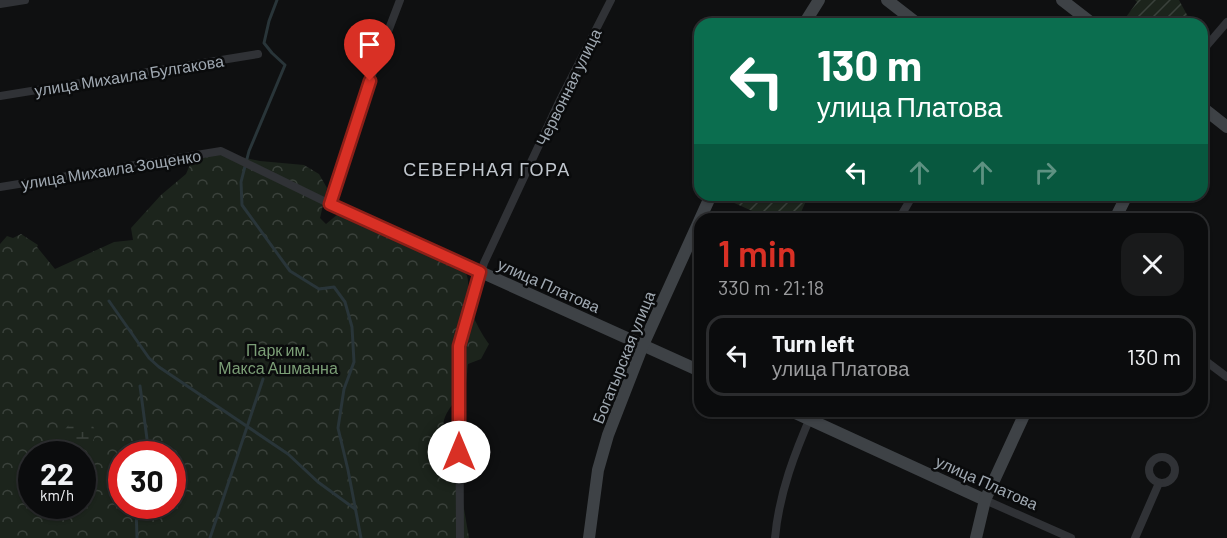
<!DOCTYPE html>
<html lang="en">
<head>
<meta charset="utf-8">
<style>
  body { margin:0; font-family:Barlow,sans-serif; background:#191a1b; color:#f1f3f6; height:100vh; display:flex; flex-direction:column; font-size:22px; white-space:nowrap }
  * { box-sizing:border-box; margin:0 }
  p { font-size:20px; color:#9a9b9d }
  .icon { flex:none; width:33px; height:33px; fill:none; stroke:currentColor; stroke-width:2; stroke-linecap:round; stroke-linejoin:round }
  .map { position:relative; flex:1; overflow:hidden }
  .drawer { position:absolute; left:694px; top:213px; width:514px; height:204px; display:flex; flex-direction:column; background:#0b0c0d; border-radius:18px; box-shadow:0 2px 4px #0004,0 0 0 2px #2b2c2e }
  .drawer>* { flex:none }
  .top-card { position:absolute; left:694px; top:18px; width:514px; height:183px; border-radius:18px; box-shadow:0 2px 4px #0004,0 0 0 2px #2b2c2e; background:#0b6e4f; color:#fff; overflow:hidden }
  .speed { position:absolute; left:18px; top:441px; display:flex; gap:12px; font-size:30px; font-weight:700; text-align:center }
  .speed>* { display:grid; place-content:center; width:78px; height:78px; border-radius:50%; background:#0b0c0d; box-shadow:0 2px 4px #0004,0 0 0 2px #2b2c2e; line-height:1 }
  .speed small { font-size:15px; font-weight:400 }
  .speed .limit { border:9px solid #d22; background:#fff; color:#111 }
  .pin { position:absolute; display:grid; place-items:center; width:51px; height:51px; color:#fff; margin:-62px -26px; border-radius:50% 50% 50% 0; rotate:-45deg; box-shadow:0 0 6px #0007 }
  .pin .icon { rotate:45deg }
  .me { position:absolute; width:66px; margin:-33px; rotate:0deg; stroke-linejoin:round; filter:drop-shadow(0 0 4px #0008) }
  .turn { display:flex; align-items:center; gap:21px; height:126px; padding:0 24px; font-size:27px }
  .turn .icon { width:78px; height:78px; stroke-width:2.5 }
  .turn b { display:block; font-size:42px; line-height:51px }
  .lanes { display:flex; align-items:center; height:57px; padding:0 24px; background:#0003; justify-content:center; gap:30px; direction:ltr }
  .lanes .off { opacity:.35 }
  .round { display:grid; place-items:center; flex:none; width:63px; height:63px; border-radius:18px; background:#191a1b }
  .head { display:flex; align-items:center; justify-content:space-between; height:102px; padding:0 24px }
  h1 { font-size:36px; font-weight:600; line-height:45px; color:#d93025 }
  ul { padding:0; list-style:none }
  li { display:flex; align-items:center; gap:18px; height:81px; margin:0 12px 9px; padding:0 12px; border:3px solid #2b2c2e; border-radius:18px }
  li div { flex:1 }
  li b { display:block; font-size:22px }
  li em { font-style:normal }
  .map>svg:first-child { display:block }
  .forest { fill:url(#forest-crowns); fill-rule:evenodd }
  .wetland { fill:url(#wetland-marsh) }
  .garden { fill:url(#garden-furrows) }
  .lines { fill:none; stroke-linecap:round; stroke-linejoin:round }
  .stream { stroke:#293539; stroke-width:3 }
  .street { stroke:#303236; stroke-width:8 }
  .secondary { stroke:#3e4246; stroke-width:12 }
  .route-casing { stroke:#8d1f18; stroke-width:15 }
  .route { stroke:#d93025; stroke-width:10 }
  .labels { text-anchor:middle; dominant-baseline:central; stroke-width:5; stroke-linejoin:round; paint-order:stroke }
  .street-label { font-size:16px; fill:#a0a9b2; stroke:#0a0b0c }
  .park-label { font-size:16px; fill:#7b9e76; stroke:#0a0b0c }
  .neighbourhood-label { font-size:18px; letter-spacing:1.5px; fill:#c1c7ce; stroke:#0a0b0c }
</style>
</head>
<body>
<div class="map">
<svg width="1227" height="538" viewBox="0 0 1227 538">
  <defs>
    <pattern id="forest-crowns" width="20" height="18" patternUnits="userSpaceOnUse" patternTransform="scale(1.5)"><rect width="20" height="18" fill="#1c241c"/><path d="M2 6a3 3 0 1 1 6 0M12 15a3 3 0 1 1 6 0" fill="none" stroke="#3a413b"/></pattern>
    <pattern id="wetland-marsh" width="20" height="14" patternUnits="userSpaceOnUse" patternTransform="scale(1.5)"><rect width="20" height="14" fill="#1c241c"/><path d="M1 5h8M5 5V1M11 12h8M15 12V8" fill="none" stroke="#3a413b"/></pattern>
    <pattern id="garden-furrows" width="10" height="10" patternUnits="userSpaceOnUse" patternTransform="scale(1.5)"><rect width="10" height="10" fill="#1c241c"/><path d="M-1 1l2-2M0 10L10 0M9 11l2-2" fill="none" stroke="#3a413b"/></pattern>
  </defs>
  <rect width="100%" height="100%" fill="#0f1011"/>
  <path class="forest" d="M208,150L260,161L304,165L319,174L327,188L320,218L326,224L338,214L466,273C470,284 467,286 468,296C469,311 480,332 489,344L481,359L468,364C467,370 467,378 466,383C458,405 435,413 447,439L464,440L463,503L469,538H0V244L7,236L13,238L21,234L38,245L37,247L55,269L114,242L133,240L131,228L161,195L186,174L192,160ZM32,454H82V506H32ZM122,454H172V506H122Z"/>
  <polygon class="wetland" points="76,418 90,419 96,433 91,446 67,448 59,435"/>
  <g class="garden">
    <polygon points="1135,0 1179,0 1192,24 1121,24 1137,2"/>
    <polygon points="724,195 792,195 806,201 798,219 770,219 723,198"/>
  </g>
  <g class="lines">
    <g class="stream">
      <polyline points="277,0 269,21 264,43 272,53 285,65 249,151 241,182 242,205 290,271 319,289 334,287 345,302 352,327 354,362 344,389 338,428 348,470 361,538"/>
      <polyline points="109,301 149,358 159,367 288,454 318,482 355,509"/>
      <polyline points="140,386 147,439 144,454"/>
      <polyline points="136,506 137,538"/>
      <polyline points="210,538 263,379"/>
    </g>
    <g class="street">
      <polyline points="0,4 25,0"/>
      <polyline points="1203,50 1227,22"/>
      <polyline points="0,96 258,54"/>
      <polyline points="0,187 221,151 330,204 376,63 400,0"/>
      <polyline points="899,219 913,195"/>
      <polyline points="1203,359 1227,377"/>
      <circle cx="1162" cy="470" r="13"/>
      <polyline points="985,500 1071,538"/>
      <polyline points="460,538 459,346 484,263 559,102 611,0"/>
      <path d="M775,538C779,493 795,452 813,411"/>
      <polyline points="1135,538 1159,483"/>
    </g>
    <g class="secondary">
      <polyline points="887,0 918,24"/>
      <polyline points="1062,0 1093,24"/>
      <polyline points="804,24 819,0"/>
      <polyline points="1203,108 1227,127"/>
      <polyline points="330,204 700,371"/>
      <polyline points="1115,219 1127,195"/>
      <polyline points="791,411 985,500"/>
      <polyline points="589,538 598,470 608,435 643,345 711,195"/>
      <polyline points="976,538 985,500 1026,411"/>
    </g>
  </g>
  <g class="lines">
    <defs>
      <polyline id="route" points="370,81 330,204 480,272 459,346 459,452"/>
    </defs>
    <use href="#route" class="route-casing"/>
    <use href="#route" class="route"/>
  </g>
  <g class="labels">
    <g class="street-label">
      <text transform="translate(129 75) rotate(-9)">улица Михаила Булгакова</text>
      <text transform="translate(568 87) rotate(-64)">Червонная улица</text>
      <text transform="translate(111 169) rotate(-9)">улица Михаила Зощенко</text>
      <text transform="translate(549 285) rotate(24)">улица Платова</text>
      <text transform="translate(623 357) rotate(-68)">Богатырская улица</text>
      <text transform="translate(987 482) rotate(24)">улица Платова</text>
    </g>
    <g class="park-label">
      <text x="278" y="349">Парк им.<tspan x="278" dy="18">Макса Ашманна</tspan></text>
    </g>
    <g class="neighbourhood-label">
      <text x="487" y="169">СЕВЕРНАЯ ГОРА</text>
    </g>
  </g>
</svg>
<div class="speed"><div>22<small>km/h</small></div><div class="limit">30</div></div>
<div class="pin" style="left:370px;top:81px;background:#d93025"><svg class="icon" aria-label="arrive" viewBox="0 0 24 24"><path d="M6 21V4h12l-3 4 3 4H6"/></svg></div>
<svg class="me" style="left:459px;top:452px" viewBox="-20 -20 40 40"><circle r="19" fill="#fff"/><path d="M0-13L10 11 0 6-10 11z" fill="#d93025"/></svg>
<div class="top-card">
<div class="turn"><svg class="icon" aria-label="left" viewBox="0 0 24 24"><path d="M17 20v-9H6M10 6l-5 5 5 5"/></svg><div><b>130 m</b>улица Платова</div></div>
<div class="lanes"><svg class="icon" aria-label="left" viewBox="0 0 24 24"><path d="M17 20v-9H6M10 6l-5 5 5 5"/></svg><svg class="icon off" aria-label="ahead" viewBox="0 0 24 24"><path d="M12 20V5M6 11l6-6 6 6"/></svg><svg class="icon off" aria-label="ahead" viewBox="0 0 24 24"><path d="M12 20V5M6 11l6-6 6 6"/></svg><svg class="icon off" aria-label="right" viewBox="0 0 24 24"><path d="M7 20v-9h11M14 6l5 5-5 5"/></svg></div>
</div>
<section class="drawer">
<div class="head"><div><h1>1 min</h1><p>330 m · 21:18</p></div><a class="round"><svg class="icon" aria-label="close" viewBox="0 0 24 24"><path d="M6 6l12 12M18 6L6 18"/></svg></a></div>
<ul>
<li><svg class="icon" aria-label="left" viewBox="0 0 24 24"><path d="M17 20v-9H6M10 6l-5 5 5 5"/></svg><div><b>Turn left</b><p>улица Платова</p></div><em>130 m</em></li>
</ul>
</section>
</div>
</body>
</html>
